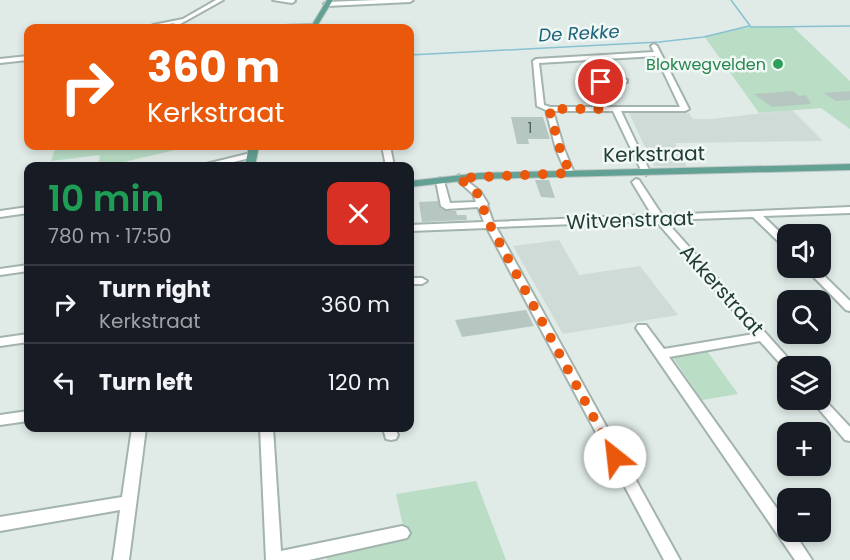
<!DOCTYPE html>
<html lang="en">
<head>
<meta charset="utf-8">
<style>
  body { margin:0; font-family:Poppins,sans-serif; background:#242831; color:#f1f3f6; height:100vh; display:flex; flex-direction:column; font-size:22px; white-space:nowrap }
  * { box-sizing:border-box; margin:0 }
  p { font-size:20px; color:#9ea1a6 }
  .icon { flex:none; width:33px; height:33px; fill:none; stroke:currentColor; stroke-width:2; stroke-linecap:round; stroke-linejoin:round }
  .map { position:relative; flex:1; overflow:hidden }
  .details { position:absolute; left:24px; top:162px; width:390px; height:270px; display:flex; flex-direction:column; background:#171b24; border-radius:12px; box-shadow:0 3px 9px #0003 }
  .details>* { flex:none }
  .top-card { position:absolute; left:24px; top:24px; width:390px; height:126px; border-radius:12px; box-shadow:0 3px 9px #0003; background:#ea580c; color:#fff; overflow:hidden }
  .tools { position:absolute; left:777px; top:224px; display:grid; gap:12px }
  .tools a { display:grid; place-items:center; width:54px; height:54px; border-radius:12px; background:#171b24; box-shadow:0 3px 9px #0003; font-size:30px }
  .pin { position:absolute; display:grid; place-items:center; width:51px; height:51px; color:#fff; margin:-26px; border:3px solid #fff; border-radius:50%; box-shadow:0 2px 6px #0007 }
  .me { position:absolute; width:66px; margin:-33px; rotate:331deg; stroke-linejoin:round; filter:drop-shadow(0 0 4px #0008) }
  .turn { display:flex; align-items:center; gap:21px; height:126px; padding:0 24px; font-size:27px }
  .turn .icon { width:78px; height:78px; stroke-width:2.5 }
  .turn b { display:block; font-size:42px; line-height:51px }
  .round { display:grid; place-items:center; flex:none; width:63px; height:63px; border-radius:12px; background:#242831 }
  .head { display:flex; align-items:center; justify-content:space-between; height:102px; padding:0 24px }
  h1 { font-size:36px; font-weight:600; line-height:45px; color:#1e9e55 }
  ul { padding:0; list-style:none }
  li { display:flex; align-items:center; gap:18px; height:78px; padding:0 24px; border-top:2px solid #363941 }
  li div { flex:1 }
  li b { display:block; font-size:22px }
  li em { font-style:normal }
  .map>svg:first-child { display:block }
  .built { fill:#cfdbd6 }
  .green { fill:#b9ddc5 }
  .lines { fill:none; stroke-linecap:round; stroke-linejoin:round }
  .stream { stroke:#88c1d1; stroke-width:1.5 }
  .building { fill:#b6c6c0 }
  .minor-casing { stroke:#a3b3ae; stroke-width:4 }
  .major-casing { stroke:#c1c8c7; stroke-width:2 }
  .minor { fill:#fff; fill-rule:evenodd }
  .major { fill:#64a195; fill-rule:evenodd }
  .route { stroke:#ea580c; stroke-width:10; stroke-dasharray:0 18 }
  .leisure-dot { fill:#2e9e5b; stroke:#f1f8f5; stroke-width:2 }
  .labels { text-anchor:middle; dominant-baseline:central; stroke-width:5; stroke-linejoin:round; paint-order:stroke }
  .far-number-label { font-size:14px; fill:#465e58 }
  .far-leisure-label { font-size:16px; fill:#27864d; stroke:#f1f8f5; text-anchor:end }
  .far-water-label { font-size:18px; font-style:italic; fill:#1b6378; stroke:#f1f8f5 }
  .street-label { font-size:20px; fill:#213c36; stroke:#f1f8f5 }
</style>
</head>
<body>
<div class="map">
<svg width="850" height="560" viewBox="0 0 850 560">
  <rect width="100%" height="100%" fill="#e0ebe7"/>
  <g class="built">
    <polygon points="792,110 823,141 675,143 687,167 654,166 628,111 681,111 689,113 693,119 711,119"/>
    <polygon points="559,240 579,275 640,266 678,315 563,334 513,246"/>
  </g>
  <g class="green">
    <polygon points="748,27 793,27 850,81 850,129 821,108 759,113 704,36"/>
    <polygon points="56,146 176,146 175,150 107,166 98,166 100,155 51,161"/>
    <polygon points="707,351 738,394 702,400 672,356"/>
    <polygon points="476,481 506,560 327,560 327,556 406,540 396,494"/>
  </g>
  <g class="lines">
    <g class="stream">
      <polyline points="731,0 751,27 850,26"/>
      <polyline points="410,55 659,42 704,37 749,26"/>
    </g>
  </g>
  <g class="building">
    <polygon points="793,91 799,96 806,95 811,104 772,107 754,94"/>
    <polygon points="850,91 850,100 836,101 824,93"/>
    <polygon points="511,117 543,117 550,139 528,139 529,144 517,144"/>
    <polygon points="535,180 549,180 555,198 541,197"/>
    <polygon points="438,201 440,208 446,211 456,211 457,215 466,215 467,220 422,222 419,202"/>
    <polygon points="526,310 534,326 462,337 455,320"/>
  </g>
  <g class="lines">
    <defs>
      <g id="minor">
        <polygon points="216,0 223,0 173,28 167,28 175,23 162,25 166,28 159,28 153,25 183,19"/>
        <polygon points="273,0 294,0 295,1 292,3"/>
        <polygon points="377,0 413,0 410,2 327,6 324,4 327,2"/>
        <polygon points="316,25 317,26 314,28 280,28 283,26"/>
        <path d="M654,44L657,46L689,109L685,111H621L650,172L646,175L642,172L613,111H553L564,149L574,173L573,175H567L556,149L546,110L537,106L533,61L536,59L654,52L651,46ZM656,56L680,107H607L602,85L627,82V80L625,79L596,82L600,107H550L544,105L539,63Z"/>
        <polygon points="28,56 28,60 0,63 0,59"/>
        <polygon points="382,146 390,146 394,166 386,166"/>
        <polygon points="251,153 254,153 254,157 217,166 205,166 206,164"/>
        <polygon points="459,175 480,191 488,204 487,205 493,222 652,215 632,182 636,179 639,180 662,215 850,207 850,213 763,216 788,240 788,249 785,248 753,217 665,220 795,366 788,366 788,370 785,369 760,341 669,357 788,524 788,531 793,531 812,560 795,560 636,328 638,325 646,325 664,349 754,334 656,221 496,227 680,560 664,560 487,228 410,231 410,225 484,222 478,207 446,209 441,206 436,181 440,178 444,181 450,203 476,202 473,194 455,178"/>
        <polygon points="28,207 28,213 0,217 0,211"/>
        <polygon points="28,265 28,271 0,275 0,269"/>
        <polygon points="804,267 815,267 850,301 850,311 846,310"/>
        <polygon points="410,278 422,278 427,281 422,284 410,284"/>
        <polygon points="28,334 28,342 0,346 0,338"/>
        <polygon points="820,395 850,427 850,441 845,440 813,402 812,399 820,399"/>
        <polygon points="28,411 28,421 0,425 0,415"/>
        <polygon points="132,428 146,428 129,560 113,560 120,510 0,531 0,517 122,497"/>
        <polygon points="260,428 273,428 281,551 402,526 407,528 410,533 407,538 309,560 266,560"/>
        <polygon points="383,428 395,428 398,435 396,439 391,440 386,439"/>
      </g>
      <g id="major">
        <polygon points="327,0 333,0 316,28 310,28"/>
        <polygon points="249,146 259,146 255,166 245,166"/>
        <polygon points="850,164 850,170 479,179 410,187 410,181 479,173"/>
      </g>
    </defs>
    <use href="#minor" class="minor-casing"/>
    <use href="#major" class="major-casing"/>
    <use href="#minor" class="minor"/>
    <use href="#major" class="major"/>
  </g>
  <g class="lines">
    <polyline class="route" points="601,82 597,84 604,109 549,109 560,149 570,173 459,178 477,193 490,225 615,457"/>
  </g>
  <circle class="leisure-dot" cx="778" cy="64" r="6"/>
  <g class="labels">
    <g class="far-number-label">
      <text x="530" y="128">1</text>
    </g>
    <g class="far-leisure-label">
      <text x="766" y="64">Blokwegvelden</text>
    </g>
    <g class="far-water-label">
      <text transform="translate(579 33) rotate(-3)">De Rekke</text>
    </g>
    <g class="street-label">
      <text transform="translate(654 154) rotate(-1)">Kerkstraat</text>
      <text transform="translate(630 220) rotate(-2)">Witvenstraat</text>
      <text transform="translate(722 290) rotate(48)">Akkerstraat</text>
    </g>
  </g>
</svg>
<div class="tools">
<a><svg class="icon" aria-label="sound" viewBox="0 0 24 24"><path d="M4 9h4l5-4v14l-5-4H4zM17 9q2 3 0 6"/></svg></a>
<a><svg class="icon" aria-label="search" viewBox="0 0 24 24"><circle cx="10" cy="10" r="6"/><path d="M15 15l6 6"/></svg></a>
<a><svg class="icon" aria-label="layers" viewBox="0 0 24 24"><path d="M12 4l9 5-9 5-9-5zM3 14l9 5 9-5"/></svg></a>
<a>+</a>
<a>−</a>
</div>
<div class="pin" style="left:601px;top:82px;background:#d93025"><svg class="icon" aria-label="arrive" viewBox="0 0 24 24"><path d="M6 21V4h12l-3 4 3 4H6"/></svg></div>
<svg class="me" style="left:615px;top:457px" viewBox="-20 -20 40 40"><circle r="19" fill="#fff"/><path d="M0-13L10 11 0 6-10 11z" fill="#ea580c"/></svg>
<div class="top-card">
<div class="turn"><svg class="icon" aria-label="right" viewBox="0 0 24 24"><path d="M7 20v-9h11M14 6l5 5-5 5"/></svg><div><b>360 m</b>Kerkstraat</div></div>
</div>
<section class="details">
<div class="head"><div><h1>10 min</h1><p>780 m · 17:50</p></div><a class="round" style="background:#d93025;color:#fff"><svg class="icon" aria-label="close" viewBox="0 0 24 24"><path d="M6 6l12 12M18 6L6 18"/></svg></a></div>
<ul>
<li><svg class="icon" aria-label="right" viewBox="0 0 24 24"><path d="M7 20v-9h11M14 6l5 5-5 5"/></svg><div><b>Turn right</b><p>Kerkstraat</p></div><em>360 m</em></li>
<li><svg class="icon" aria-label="left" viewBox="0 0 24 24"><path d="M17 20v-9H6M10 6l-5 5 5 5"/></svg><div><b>Turn left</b></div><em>120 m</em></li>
</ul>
</section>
</div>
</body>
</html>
